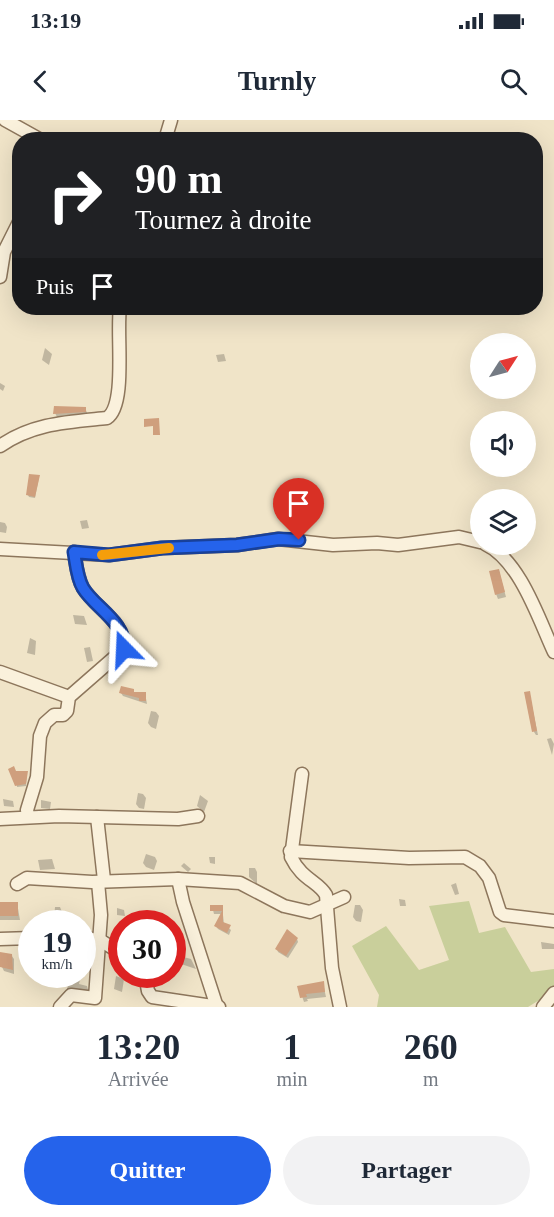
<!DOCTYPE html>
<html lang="fr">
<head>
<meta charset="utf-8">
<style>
  body { margin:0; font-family:Georgia,serif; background:#f2f2f3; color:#1f2937; height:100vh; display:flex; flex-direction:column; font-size:22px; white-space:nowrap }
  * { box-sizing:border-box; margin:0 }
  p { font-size:20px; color:#747a83 }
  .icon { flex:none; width:33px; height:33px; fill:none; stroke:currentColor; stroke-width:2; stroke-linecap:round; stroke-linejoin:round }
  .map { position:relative; height:887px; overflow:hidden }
  .side { display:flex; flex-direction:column; background:#fff; flex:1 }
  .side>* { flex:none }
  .banner { position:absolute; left:12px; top:12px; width:531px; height:183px; border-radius:24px; box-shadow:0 6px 24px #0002; background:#202124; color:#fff; overflow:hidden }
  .needle { width:39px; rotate:54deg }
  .fabs { position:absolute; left:470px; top:213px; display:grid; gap:12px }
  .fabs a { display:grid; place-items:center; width:66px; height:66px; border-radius:50%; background:#fff; box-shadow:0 6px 24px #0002; font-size:30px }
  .speed { position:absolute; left:18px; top:790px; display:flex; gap:12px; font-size:30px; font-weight:700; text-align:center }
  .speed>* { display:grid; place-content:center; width:78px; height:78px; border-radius:50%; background:#fff; box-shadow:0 6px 24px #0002; line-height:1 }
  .speed small { font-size:15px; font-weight:400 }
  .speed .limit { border:9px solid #d22; background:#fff; color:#111 }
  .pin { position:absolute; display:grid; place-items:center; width:51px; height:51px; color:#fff; margin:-62px -26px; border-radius:50% 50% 50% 0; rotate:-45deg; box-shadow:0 0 6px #0007 }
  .pin .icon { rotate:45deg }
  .me { position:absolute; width:66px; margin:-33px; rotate:339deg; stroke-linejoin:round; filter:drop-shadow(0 0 4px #0008) }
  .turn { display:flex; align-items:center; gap:21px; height:126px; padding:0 24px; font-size:27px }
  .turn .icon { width:78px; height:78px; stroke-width:2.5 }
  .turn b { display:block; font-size:42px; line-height:51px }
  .then { display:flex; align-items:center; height:57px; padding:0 24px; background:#0003; gap:12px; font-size:22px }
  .eta { display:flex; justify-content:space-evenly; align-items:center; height:102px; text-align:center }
  .eta b { font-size:36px; font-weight:700; line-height:42px }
  .action { display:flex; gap:12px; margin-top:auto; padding:12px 24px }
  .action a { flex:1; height:69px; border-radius:36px; background:#2563eb; color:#fff; font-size:24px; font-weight:700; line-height:69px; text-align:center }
  .action a+a { background:#f2f2f3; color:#1f2937 }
  .status { display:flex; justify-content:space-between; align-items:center; height:42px; padding:0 30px; background:#fff; direction:ltr }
  .status svg { height:16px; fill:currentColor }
  header { display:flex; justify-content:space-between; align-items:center; height:78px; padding:0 24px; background:#fff; font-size:27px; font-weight:700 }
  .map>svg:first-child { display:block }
  .green { fill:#c9cf9b }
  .shadow { fill:#0003 }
  .building { fill:#cf9f7d }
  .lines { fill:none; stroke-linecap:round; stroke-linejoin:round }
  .minor-casing { stroke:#8d765c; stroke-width:15 }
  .minor { stroke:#faf1dc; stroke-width:12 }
  .route-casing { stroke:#184099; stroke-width:15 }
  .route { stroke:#2563eb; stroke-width:10 }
  .slow { stroke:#f59e0b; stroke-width:10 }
</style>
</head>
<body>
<div class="status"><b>13:19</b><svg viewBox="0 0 49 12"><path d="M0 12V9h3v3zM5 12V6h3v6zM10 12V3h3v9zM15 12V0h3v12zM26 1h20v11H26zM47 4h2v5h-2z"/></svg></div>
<header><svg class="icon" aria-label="back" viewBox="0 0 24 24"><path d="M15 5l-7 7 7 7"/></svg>Turnly<svg class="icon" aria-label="search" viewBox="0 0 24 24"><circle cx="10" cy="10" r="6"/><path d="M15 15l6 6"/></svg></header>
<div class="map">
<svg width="554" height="887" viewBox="0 0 554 887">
  <rect width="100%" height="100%" fill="#f0e4c8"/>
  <polygon class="green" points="469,781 479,813 505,807 531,852 554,849 554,871 528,887 377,887 379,875 352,826 386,806 419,850 449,840 429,786"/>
  <g class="shadow">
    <polygon points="45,228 52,234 49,245 42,240"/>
    <polygon points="224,234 226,241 218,242 216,235"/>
    <polygon points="0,263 5,266 3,271 0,269"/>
    <polygon points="85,288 88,295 57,297 55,293"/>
    <polygon points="39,357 35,378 29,377 28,375"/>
    <polygon points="87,400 89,408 82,409 80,401"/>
    <polygon points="0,402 5,403 7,407 6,413 0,412"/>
    <polygon points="499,451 506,477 498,479 496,474"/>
    <polygon points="73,495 84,496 87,505 75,504"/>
    <polygon points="30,518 36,521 35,535 27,533"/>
    <polygon points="90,527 93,541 87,542 84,528"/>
    <polygon points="133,571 135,573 145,573 147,584 123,576 121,573"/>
    <polygon points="529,572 538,615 536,615 534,612"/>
    <polygon points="151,591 156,592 159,596 156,609 151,607 148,603"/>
    <polygon points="551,618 554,624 552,635 547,619"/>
    <polygon points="27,652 26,666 17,667 16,653"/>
    <polygon points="138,673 143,674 146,678 144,689 139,688 136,684"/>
    <polygon points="200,675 208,681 204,692 197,686"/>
    <polygon points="3,679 13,681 14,687 4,686"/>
    <polygon points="41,680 51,682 50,689 41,688"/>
    <polygon points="146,734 155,737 157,741 154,750 146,747 143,743"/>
    <polygon points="209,737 215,737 215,744 210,743"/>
    <polygon points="52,739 55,749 40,750 38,740"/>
    <polygon points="184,743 191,749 188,752 181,746"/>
    <polygon points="249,748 255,748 257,752 257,764 249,757"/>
    <polygon points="456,763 459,774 455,775 451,765"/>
    <polygon points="399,779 405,780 406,786 400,786"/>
    <polygon points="0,783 17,783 20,800 0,800"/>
    <polygon points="355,785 360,785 363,790 361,802 356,801 353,797"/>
    <polygon points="212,786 222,786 224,804 231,810 229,815 218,809 216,806 222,794 214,794"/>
    <polygon points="55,787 60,787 62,792 62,803 57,803 54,799"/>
    <polygon points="117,788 124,790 125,796 117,795"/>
    <polygon points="70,799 82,799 84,809 82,804 70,804"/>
    <polygon points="297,819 298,822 288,838 278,832 277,829"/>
    <polygon points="541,822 554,824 554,829 542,829"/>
    <polygon points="172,834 191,839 196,849 172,841"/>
    <polygon points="11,835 14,839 14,854 4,851 2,847"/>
    <polygon points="71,855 81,855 79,864 87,866 89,873 69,873 67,869"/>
    <polygon points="116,856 124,859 122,872 114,869"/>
    <polygon points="323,863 326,877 307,879 308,881 304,882 299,867"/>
  </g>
  <g class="building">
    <polygon points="54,286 86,287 86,292 53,294"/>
    <polygon points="159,298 160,315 153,315 153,306 144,307 144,299"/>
    <polygon points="29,354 40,355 35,377 26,375"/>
    <polygon points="499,449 505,472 495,475 489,451"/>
    <polygon points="121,566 134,569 134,572 146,572 146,581 139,581 139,578 119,573"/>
    <polygon points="530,571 537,611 532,612 524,572"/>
    <polygon points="14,646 16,651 28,651 26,664 15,666 8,649"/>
    <rect x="0" y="782" width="18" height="14"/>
    <polygon points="210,785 223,785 223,802 231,805 227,813 214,806 222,791 210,791"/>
    <polygon points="287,809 298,818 286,836 275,829"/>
    <polygon points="0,832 12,834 13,850 0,847"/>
    <polygon points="324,861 325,872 306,874 307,877 300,878 297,866"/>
  </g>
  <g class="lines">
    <defs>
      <g id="minor">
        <polyline points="5,0 41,20"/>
        <polyline points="165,20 171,0"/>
        <polyline points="0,157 4,132 20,100"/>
        <path d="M0,326C33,303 68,302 107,298C127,285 116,212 120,188"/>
        <path d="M485,424C520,440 539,500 554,532"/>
        <polyline points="0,429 109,435 162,428 237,425 278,419 333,425 377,423 398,425 459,417 480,422"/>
        <polyline points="0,552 69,577"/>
        <path d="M302,654L291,737C302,760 318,761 326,775L332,848L340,887"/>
        <path d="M28,696L27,690L37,657L40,616L45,603L54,595H63L67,591L69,577L124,529C126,502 95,488 83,468C77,458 76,443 74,432"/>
        <polyline points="97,697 104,760"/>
        <polyline points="0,699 59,696 178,699 198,696"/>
        <polyline points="290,731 409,738 465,737 480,746 489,758 500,792 504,795 554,801"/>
        <polyline points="178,759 183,782 217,887"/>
        <polyline points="17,764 27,758 92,762 178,759 240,763 284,786 310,792 344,777"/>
        <polyline points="82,818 100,820 122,834"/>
        <polyline points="0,819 32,818"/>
        <polyline points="145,855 148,871 152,877 219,887"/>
        <polyline points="60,887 71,875 95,878 101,795 98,762"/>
        <polyline points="543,887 554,873"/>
      </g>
    </defs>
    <use href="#minor" class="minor-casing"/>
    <use href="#minor" class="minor"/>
  </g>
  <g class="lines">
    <defs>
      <path id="route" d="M124,529C126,502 95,488 83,468C77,458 76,443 74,432L109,435L162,428L237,425L279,419L299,420"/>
    </defs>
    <use href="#route" class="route-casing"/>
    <use href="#route" class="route"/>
    <polyline class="slow" points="102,435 169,428"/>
  </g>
</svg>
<div class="fabs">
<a><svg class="needle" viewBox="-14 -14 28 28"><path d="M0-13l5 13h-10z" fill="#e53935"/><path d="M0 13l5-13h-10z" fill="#747a83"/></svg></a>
<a><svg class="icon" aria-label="sound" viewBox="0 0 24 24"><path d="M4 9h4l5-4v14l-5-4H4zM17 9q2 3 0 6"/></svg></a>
<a><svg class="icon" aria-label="layers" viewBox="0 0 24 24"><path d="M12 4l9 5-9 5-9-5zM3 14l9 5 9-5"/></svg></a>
</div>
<div class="speed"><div>19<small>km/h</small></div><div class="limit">30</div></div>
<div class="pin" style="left:299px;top:420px;background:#d93025"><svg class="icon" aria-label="arrive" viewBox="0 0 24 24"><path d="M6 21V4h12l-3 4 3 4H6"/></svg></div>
<svg class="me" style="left:124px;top:529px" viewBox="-20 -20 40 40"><path d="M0-17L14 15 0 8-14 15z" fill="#2563eb" stroke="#fff" stroke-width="4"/></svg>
<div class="banner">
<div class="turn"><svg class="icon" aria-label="right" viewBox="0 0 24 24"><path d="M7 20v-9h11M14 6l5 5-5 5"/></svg><div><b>90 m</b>Tournez à droite</div></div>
<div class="then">Puis<svg class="icon" aria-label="arrive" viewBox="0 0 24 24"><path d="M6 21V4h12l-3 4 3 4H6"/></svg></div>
</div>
</div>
<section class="side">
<div class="eta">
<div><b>13:20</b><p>Arrivée</p></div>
<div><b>1</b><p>min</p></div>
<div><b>260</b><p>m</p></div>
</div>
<div class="action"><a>Quitter</a><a>Partager</a></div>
</section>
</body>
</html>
